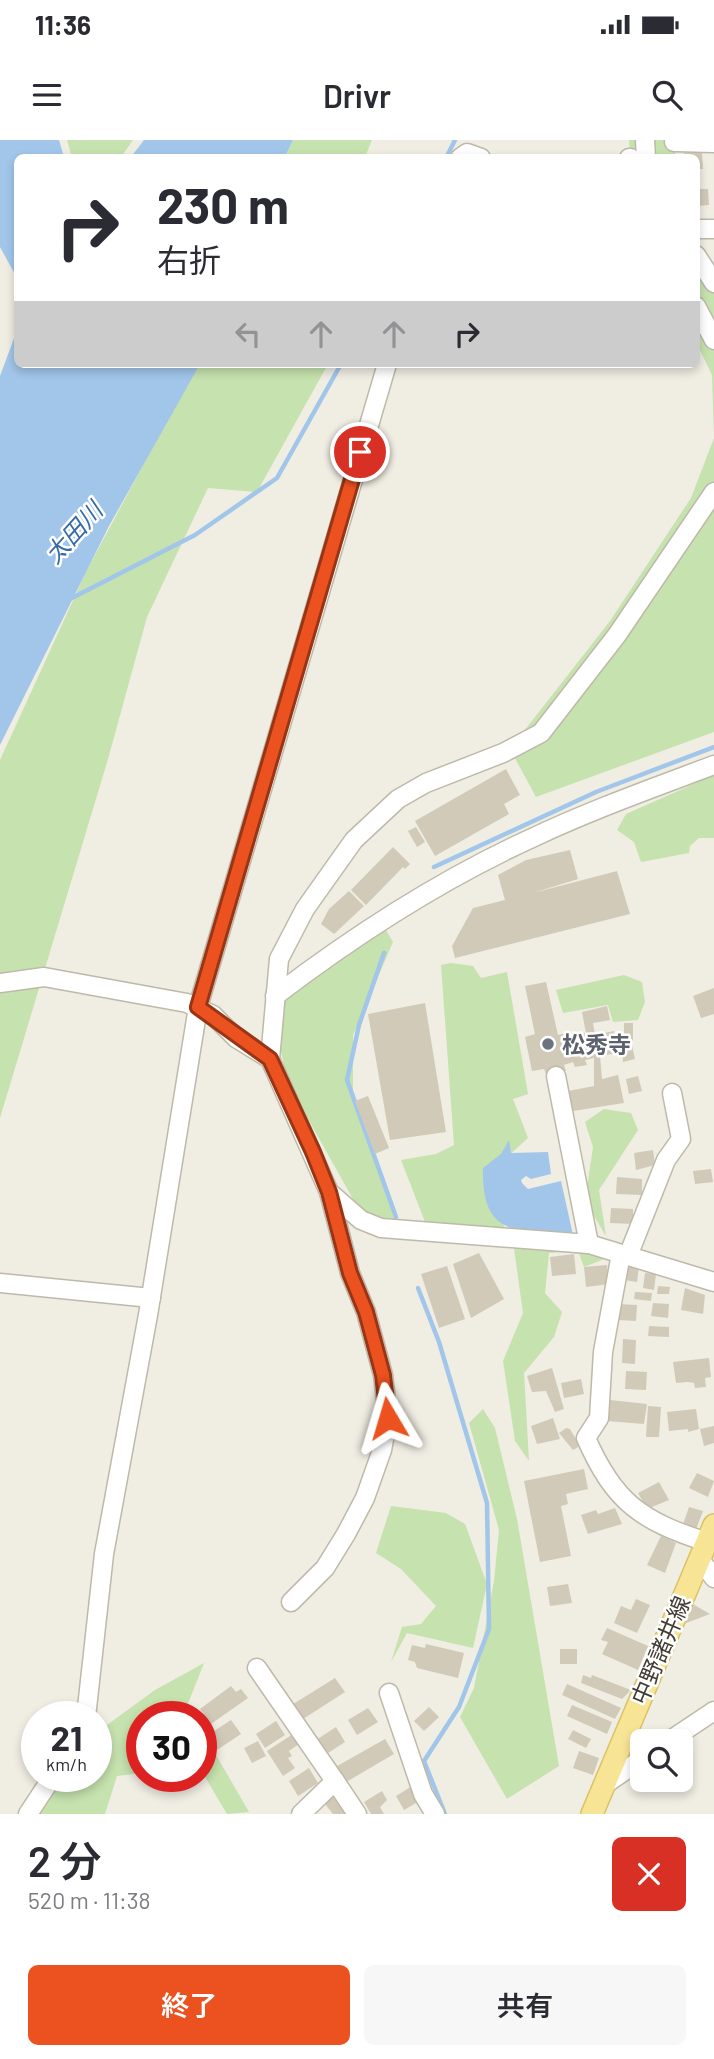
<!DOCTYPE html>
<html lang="ja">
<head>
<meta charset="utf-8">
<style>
  body { margin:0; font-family:Barlow,"Noto Sans JP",sans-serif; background:#f7f7f7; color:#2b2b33; height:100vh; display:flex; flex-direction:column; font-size:26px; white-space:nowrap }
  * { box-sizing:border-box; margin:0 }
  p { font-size:23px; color:#7c7c81 }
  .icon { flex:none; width:38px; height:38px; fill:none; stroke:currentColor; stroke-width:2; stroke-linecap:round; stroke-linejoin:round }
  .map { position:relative; height:1674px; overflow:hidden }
  .details { display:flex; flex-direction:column; background:#fff; flex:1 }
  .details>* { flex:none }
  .hud { position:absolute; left:14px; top:14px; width:686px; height:214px; border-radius:10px; box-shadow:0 4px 10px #0003; background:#fff; color:#2b2b33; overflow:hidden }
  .tools { position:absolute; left:630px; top:1589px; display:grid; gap:14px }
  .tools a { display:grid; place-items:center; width:63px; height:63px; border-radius:10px; background:#fff; box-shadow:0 4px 10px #0003; font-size:35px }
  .speed { position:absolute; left:21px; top:1561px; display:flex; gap:14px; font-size:35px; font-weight:700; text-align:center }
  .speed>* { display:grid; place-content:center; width:91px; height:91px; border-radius:50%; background:#fff; box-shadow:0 4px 10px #0003; line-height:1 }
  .speed small { font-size:18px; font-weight:400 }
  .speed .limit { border:10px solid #d22; background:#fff; color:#111 }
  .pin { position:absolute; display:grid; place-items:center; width:60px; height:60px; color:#fff; margin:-30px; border:4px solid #fff; border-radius:50%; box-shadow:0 2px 7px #0007 }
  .me { position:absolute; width:77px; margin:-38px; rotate:353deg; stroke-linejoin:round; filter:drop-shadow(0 0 5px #0008) }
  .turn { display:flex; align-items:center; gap:24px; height:147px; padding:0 28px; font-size:32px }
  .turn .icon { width:91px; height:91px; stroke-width:2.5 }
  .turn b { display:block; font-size:49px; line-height:60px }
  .lanes { display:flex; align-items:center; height:66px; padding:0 28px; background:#0003; justify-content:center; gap:35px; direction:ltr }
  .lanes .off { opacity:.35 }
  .round { display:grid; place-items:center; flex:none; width:74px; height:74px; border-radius:10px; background:#f7f7f7 }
  .overview { display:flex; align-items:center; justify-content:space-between; height:119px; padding:0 28px }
  h1 { font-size:42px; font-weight:600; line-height:52px }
  .button { display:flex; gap:14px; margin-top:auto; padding:14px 28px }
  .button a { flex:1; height:80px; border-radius:10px; background:#eb521f; color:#fff; font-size:28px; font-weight:600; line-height:80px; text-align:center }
  .button a+a { background:#f7f7f7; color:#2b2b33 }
  .status { display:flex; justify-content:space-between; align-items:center; height:49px; padding:0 35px; background:#fff; direction:ltr }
  .status svg { height:19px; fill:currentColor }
  header { display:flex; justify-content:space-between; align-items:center; height:91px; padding:0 28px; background:#fff; font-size:32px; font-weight:600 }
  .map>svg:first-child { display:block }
  .green { fill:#c6e2ae }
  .water { fill:#a2c6ea }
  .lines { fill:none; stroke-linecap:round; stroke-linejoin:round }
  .stream { stroke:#a2c6ea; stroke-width:4.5 }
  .building { fill:#d1cab9 }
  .minor-casing { stroke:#beb9a9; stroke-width:21 }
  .major-casing { stroke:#dac367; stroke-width:24 }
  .minor { stroke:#fff; stroke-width:18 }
  .major { stroke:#f7e495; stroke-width:21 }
  .route-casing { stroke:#993514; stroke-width:18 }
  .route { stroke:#eb521f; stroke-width:12 }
  .worship-dot { fill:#6b7280; stroke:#fff; stroke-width:2.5 }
  .labels { text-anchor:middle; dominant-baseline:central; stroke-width:5; stroke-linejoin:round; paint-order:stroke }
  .worship-label { font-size:23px; font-weight:bold; fill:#5b616d; stroke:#fff; text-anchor:start }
  .street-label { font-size:23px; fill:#413d34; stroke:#fff }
  .water-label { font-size:24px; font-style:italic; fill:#356ba5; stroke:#fff }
</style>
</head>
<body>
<div class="status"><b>11:36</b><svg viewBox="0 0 49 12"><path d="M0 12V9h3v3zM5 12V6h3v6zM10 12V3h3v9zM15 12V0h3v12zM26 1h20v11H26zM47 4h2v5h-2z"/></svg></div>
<header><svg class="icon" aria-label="menu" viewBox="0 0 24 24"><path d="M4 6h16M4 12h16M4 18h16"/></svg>Drivr<svg class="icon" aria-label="search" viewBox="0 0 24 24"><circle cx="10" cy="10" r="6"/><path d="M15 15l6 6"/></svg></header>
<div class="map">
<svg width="714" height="1674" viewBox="0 0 714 1674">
  <rect width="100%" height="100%" fill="#f0ede3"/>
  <g class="green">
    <polygon points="67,0 133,0 121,17 72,18"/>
    <polygon points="293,0 372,0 365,17 285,18"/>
    <polygon points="629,0 676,0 675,17 630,17"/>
    <polygon points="697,110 714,143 714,592 536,657 510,609 610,481 691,358 714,298 712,235 697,204"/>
    <polygon points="197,224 328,224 257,352 208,348 147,477 108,619 0,978 0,620 86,432"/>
    <polygon points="714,635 714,698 699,698 690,706 689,713 641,722 634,702 617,690 626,674"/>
    <polygon points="386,790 393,802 353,895 353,959 396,1083 363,1077 288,943 279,903 279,861 289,851"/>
    <polygon points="451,823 473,826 481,838 507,832 528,954 513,959 528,998 495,1028 498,1072 505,1088 481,1094 427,1087 401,1020 436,1014 454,1005 441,825"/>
    <polygon points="624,835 642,842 645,862 638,880 613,882 608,865 563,873 556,850"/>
    <polygon points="604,969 631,973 638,990 599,1050 606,1096 585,1061 593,1007 585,982"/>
    <polygon points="525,1101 584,1110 607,1118 584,1127 578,1111 549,1113 545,1153 562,1172 554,1197 524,1233 529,1321 515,1301 503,1221 523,1173 514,1108"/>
    <polygon points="483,1269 495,1288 517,1379 559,1626 507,1659 460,1577 474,1548 494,1441 499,1390 469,1283"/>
    <polygon points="391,1366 446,1373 465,1384 487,1444 473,1508 407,1493 391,1522 402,1487 421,1484 436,1466 401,1429 376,1413"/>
    <polygon points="204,1523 187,1566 194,1577 142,1577 142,1633 117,1636 105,1674 31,1674 60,1636 96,1636 96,1593 155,1550"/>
    <polygon points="201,1589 249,1672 227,1674 201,1630"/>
  </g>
  <g class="water">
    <polygon points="0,0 59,0 64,17 18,18 17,138 0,107"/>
    <polygon points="144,0 293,0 285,17 131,17"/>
    <polygon points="17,162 18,224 200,224 109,386 0,605 0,236 16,193"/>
    <path d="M509,1000L511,1013L548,1012L551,1034L531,1039L526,1036L521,1040L522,1043L528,1049L561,1041L573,1095C518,1091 481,1098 483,1028L501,1014Z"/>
  </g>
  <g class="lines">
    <g class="stream">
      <polyline points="446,18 455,0"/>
      <polyline points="68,460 195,395 277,338 341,224"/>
      <polyline points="434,727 596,652 714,607"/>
      <polyline points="384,813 359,885 347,940 396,1077"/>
      <polyline points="418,1148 439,1202 487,1363 489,1489 459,1567 424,1621 445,1674"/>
    </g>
  </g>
  <g class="building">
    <polygon points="702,12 703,29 696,29 696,18 684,18 684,13"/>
    <polygon points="696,49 708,49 709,65 696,66"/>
    <polygon points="506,629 520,655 504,664 509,674 435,716 415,681"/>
    <polygon points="416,687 425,702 417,707 408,691"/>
    <polygon points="393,707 410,724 405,729 403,727 366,765 351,750"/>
    <polygon points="570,710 578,739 533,753 617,731 630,774 455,818 452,806 473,768 505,760 498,735 526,720"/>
    <polygon points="349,751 364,766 334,794 321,784 329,769"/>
    <polygon points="546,842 558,895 567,893 571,913 577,912 573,895 586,893 582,872 607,866 610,880 593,883 595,895 614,891 618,913 600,916 602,939 618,935 624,963 573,971 568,951 594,946 594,918 585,920 587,925 575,927 573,922 564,925 566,931 546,934 544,929 532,931 525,897 535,894 525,846"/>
    <polygon points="714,848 714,874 701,878 693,856"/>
    <polygon points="425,863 446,992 390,1000 368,874"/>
    <rect x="624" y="883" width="9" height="18"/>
    <polygon points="632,906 635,919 623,922 622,907"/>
    <polygon points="638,936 642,951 629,954 626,939"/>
    <polygon points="368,956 389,1008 375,1014 355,961"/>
    <polygon points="653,1010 655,1025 636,1030 634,1013"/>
    <polygon points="711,1029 713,1042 695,1044 693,1031"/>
    <polygon points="617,1037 642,1039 642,1055 616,1054"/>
    <polygon points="611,1068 633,1069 633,1084 610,1083"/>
    <polygon points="479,1113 504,1159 471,1178 453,1124"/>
    <polygon points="574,1114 576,1134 552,1136 550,1117"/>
    <polygon points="626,1124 639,1127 637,1142 624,1140"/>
    <polygon points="607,1125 609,1144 586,1147 584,1127"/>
    <polygon points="447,1126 465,1179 439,1188 421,1134"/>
    <polygon points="645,1133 656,1134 654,1150 643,1148"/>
    <polygon points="658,1146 670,1147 669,1154 657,1154"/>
    <polygon points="685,1148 705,1155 703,1174 681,1170"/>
    <polygon points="635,1152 652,1153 651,1161 634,1159"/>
    <polygon points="653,1163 669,1164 668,1178 651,1176"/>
    <polygon points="618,1164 637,1165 636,1181 618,1180"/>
    <polygon points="649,1186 669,1187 669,1197 648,1196"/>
    <polygon points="623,1199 636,1200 635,1224 622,1223"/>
    <polygon points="709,1218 711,1237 705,1238 706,1247 695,1248 694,1243 688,1242 676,1243 673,1222"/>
    <polygon points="552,1228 564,1269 555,1272 546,1251 532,1252 527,1236"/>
    <polygon points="626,1231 647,1232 646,1250 625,1249"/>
    <polygon points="581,1239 584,1254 564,1258 561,1243"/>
    <polygon points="610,1260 647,1264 644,1284 607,1281"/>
    <polygon points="648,1266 661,1267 659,1297 646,1297"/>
    <polygon points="696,1269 699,1289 688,1292 688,1289 669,1291 667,1272"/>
    <polygon points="553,1278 560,1299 537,1304 531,1286"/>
    <polygon points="714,1286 714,1303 704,1306 700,1289"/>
    <polygon points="566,1288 570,1289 580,1306 573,1310 559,1293"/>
    <polygon points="584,1329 588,1349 566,1354 568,1364 561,1366 571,1416 540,1422 524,1341"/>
    <polygon points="697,1333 714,1341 708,1357 689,1348"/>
    <polygon points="659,1342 669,1360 647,1369 638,1353"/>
    <polygon points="689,1367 703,1371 695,1392 682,1387"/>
    <polygon points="615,1368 622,1384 588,1394 581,1375 596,1370 598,1374"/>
    <polygon points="661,1396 676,1403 665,1433 647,1425"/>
    <polygon points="568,1444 572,1463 550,1466 547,1447"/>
    <polygon points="636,1459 650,1465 637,1493 614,1483 621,1466 631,1470"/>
    <polygon points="691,1463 710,1474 681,1485"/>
    <polygon points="607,1488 648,1506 638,1530 602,1514 608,1502 601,1500"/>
    <polygon points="426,1504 464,1513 458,1538 417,1528 415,1522 408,1520 412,1505 425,1508"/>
    <rect x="560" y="1509" width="17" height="15"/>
    <polygon points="583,1535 591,1538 592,1535 631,1550 622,1559 581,1543"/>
    <polygon points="335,1538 345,1552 300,1581 290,1566"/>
    <polygon points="567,1544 621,1568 615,1579 562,1555"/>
    <polygon points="231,1546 236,1552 241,1549 248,1558 211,1584 200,1569"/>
    <polygon points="572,1565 612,1582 607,1594 567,1576"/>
    <polygon points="429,1567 439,1577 424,1591 414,1581"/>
    <polygon points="368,1568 378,1582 357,1595 348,1580"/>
    <polygon points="231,1580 241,1594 217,1610 208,1595"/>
    <polygon points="276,1581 285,1595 265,1608 256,1594"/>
    <polygon points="336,1587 345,1602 325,1615 316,1600"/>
    <polygon points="573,1590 591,1599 586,1608 568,1599"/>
    <polygon points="293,1594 299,1604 289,1611 292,1616 288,1618 295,1628 283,1636 267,1611"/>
    <polygon points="385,1599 394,1614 341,1645 332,1629"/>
    <polygon points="258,1601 266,1616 252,1623 244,1608"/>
    <polygon points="579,1611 599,1618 593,1635 573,1628"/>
    <polygon points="309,1628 318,1643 298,1656 289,1641"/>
    <polygon points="412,1646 421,1660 404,1670 396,1656"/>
    <polygon points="382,1651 387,1660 380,1667 384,1674 371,1674 364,1662"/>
    <polygon points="334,1656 348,1674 333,1674 325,1664"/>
  </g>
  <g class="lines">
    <defs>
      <g id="minor">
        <polyline points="645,0 646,18"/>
        <polyline points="674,2 714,3"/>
        <polyline points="460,18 467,13 481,18"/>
        <polyline points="629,18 631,18"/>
        <polyline points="696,89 714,89"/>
        <polyline points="696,115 714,143"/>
        <polyline points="696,166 714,200"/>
        <polyline points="0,843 44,837 187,863 213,875 236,898 270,919"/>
        <path d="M275,856C355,795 440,740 532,698C591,670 653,648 714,625"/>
        <polyline points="556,936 589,1104"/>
        <polyline points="329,1052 361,1080 381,1088 589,1104 714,1142"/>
        <path d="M621,1114L603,1212L599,1278L586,1298C614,1362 641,1381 707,1402"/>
        <polyline points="628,1116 666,1020 681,999 672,953"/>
        <polyline points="0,1143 151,1158"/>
        <polyline points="699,1418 714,1438"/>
        <polyline points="291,1462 325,1428 346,1394 365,1358 382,1310 388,1278 383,1235 366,1172 350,1133 329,1052 270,919 279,819 305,769 354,700 398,659 426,643 503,613 541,593 617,495 714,352"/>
        <polyline points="257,1528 335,1641"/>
        <polyline points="389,1553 423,1654 435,1674"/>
        <polyline points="86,1577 104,1414 148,1175 198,867 387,224"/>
        <polyline points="669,1601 714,1571"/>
        <polyline points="604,1645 642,1619"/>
        <polyline points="28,1674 53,1636"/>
        <polyline points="301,1674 335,1641 357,1674"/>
      </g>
      <polyline id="major" points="592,1674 714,1385"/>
    </defs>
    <use href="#minor" class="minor-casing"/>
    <use href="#major" class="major-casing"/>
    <use href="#minor" class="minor"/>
    <use href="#major" class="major"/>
  </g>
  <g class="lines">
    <defs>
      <polyline id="route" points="360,312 198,867 270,919 313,1012 329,1052 350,1133 366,1172 383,1235 388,1278"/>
    </defs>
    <use href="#route" class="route-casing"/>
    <use href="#route" class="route"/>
  </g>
  <circle class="worship-dot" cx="548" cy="904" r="7"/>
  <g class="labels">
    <g class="worship-label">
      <text x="562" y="904">松秀寺</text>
    </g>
    <g class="street-label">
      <text transform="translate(660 1510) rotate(-67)">中野諸井線</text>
    </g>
    <g class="water-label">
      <text transform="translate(73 392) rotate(-48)">太田川</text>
    </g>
  </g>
</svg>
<div class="tools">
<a><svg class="icon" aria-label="search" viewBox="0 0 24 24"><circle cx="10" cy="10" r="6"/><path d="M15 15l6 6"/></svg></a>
</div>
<div class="speed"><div>21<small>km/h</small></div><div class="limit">30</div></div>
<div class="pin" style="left:360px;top:312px;background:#d93025"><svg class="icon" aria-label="arrive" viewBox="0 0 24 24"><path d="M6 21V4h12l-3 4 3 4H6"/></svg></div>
<svg class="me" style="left:388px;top:1278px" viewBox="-20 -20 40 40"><path d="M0-17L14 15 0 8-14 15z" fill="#eb521f" stroke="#fff" stroke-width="4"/></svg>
<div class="hud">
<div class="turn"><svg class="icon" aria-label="right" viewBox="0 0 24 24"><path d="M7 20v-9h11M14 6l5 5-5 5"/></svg><div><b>230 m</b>右折</div></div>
<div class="lanes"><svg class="icon off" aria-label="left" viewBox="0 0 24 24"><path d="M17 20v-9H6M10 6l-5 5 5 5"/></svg><svg class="icon off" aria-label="ahead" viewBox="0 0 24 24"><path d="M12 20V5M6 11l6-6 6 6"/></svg><svg class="icon off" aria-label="ahead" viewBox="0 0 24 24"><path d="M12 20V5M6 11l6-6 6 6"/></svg><svg class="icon" aria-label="right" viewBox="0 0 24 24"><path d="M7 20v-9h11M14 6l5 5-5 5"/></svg></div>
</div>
</div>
<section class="details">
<div class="overview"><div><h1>2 分</h1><p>520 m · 11:38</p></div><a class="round" style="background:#d93025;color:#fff"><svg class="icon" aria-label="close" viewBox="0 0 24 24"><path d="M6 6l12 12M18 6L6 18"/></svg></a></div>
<div class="button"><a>終了</a><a>共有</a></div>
</section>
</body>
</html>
